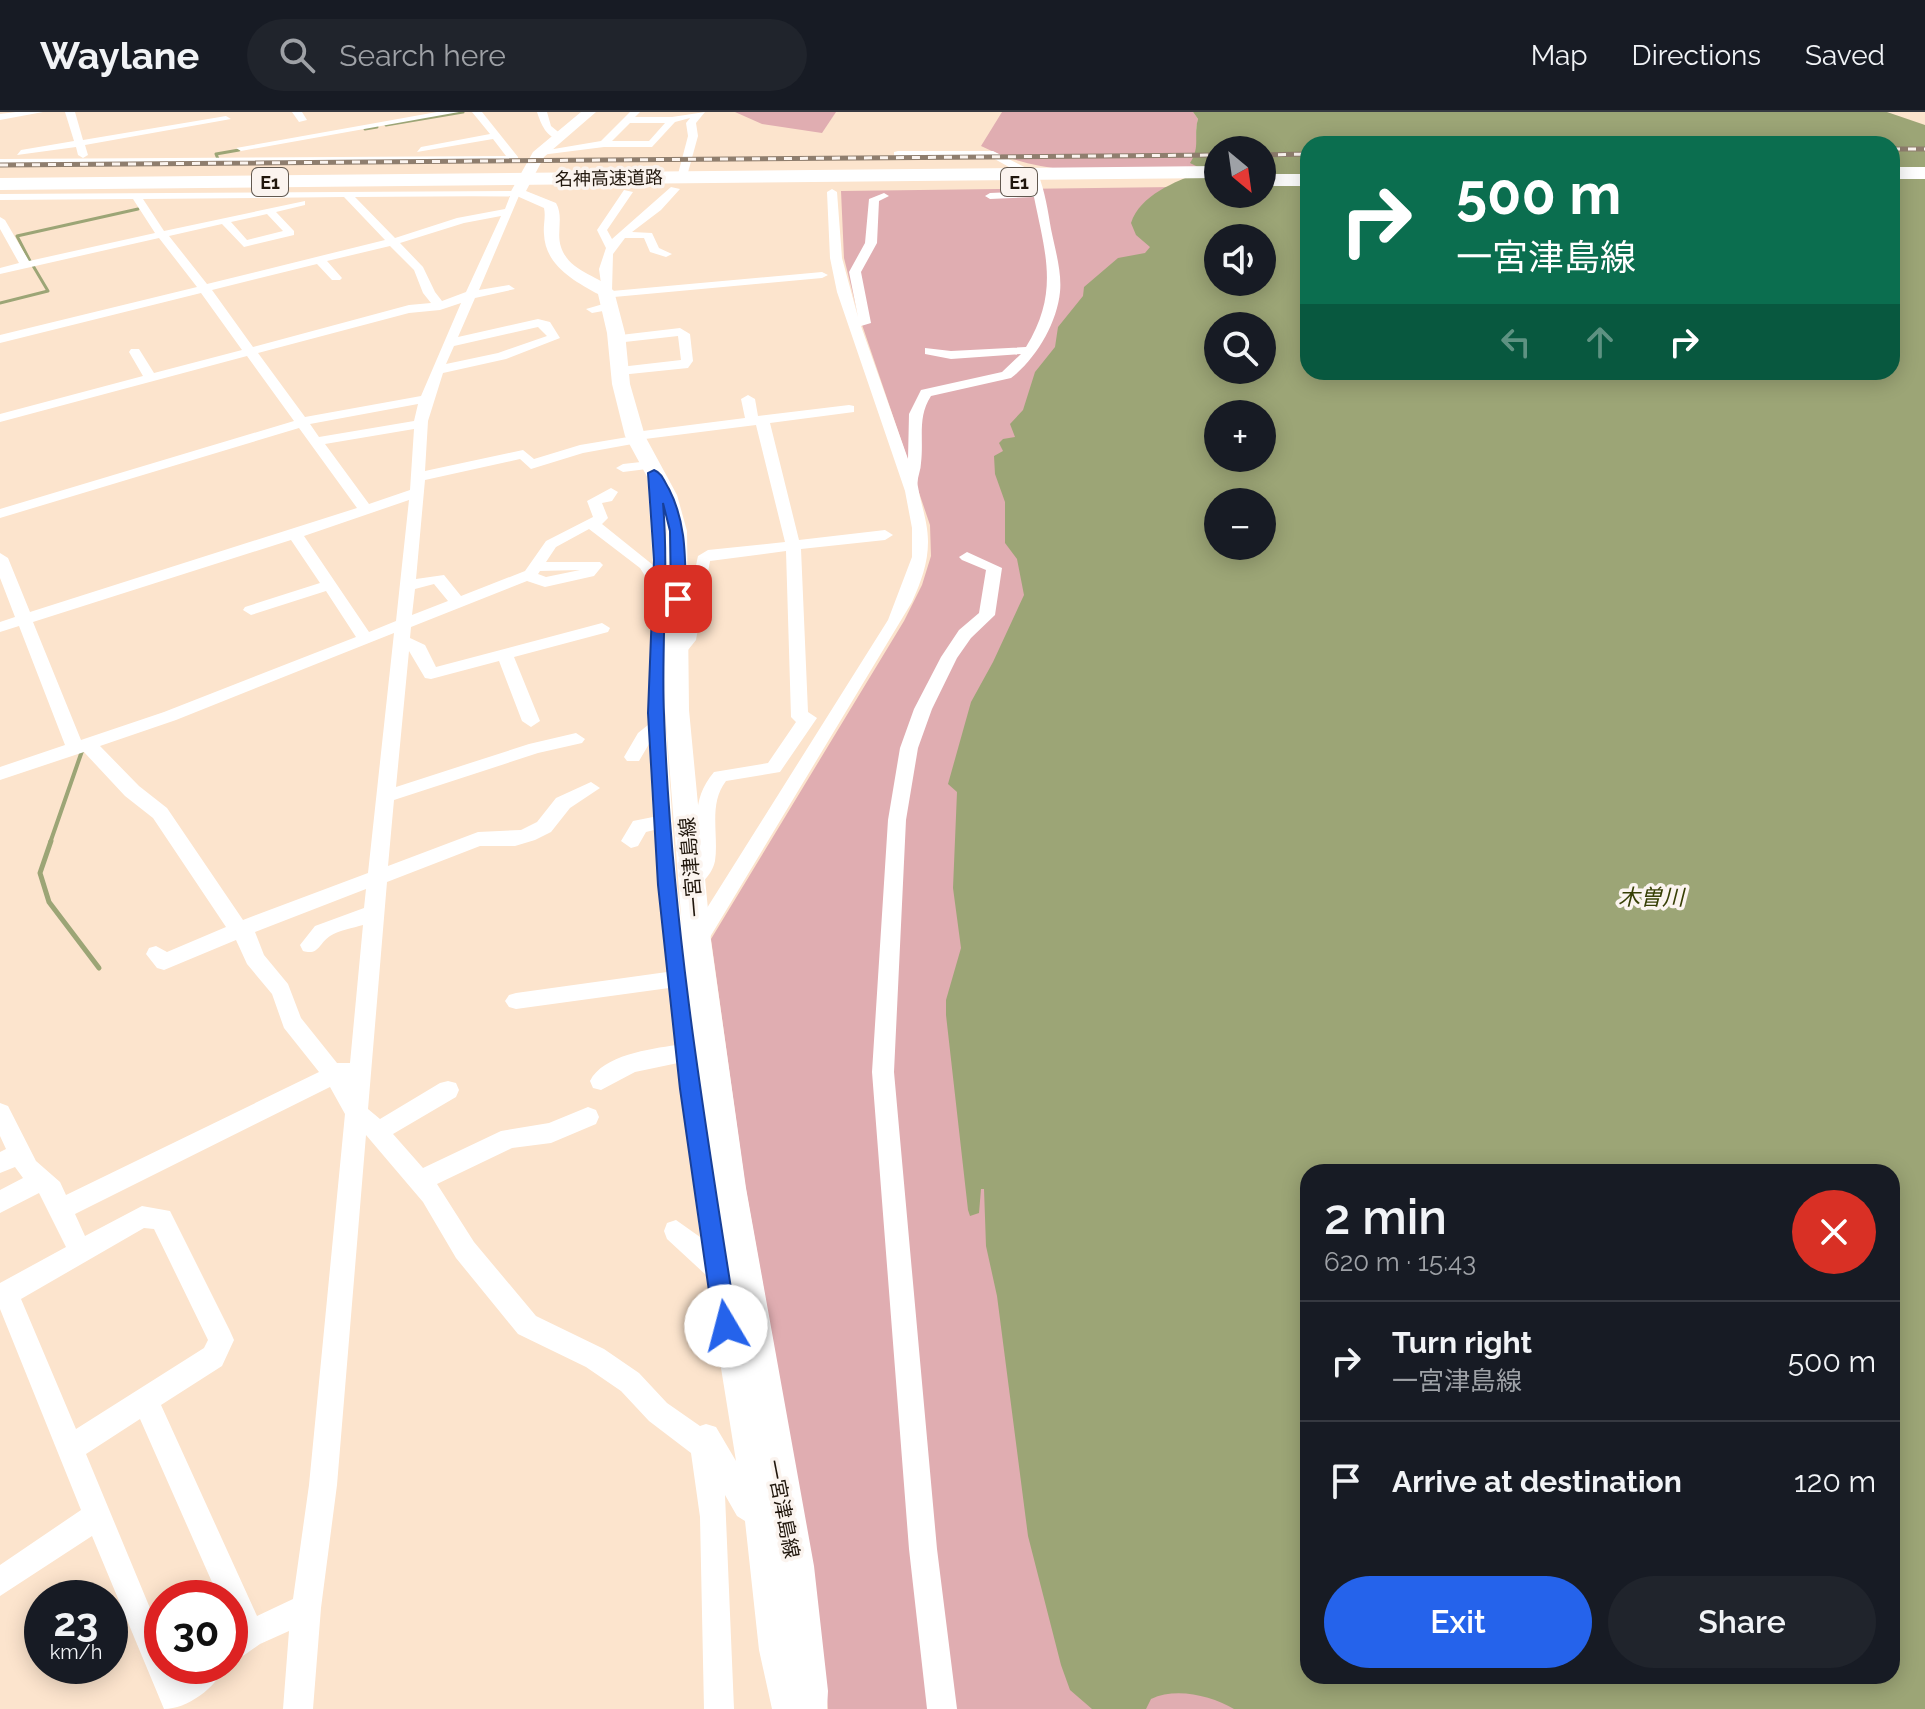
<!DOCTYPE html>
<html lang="en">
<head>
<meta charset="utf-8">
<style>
  body { margin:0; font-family:Raleway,"Noto Sans JP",sans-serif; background:#20242c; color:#f1f3f6; height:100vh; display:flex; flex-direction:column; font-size:30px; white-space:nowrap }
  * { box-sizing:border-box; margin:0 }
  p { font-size:26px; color:#9ea1a6 }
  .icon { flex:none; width:44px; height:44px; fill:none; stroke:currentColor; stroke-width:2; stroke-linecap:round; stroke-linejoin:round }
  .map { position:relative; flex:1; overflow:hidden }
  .drawer { position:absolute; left:1300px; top:1052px; width:600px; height:520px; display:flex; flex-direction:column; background:#171b24; border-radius:24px; box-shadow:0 4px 20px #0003 }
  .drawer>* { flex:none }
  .top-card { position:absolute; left:1300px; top:24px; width:600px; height:244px; border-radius:24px; box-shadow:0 4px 20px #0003; background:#0b6e4f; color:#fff; overflow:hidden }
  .needle { width:52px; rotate:151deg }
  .tools { position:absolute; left:1204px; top:24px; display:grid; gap:16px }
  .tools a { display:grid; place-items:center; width:72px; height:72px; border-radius:50%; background:#171b24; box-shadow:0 4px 20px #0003; font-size:40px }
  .speed { position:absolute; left:24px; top:1468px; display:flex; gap:16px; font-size:40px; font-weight:700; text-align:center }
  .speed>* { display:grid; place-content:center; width:104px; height:104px; border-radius:50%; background:#171b24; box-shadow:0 4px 20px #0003; line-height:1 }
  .speed small { font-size:20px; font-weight:400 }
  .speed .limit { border:12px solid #d22; background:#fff; color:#111 }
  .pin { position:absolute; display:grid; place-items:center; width:68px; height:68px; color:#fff; margin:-34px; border-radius:16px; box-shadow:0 4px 12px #0006 }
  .me { position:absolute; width:88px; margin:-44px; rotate:352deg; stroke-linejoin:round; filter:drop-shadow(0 0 6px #0008) }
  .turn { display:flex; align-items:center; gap:28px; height:168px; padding:0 24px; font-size:36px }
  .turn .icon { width:104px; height:104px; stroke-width:2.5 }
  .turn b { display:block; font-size:56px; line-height:68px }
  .lanes { display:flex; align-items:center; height:76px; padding:0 24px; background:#0003; justify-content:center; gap:40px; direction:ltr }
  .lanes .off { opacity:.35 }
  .round { display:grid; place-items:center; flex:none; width:84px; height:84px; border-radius:42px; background:#20242c }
  .headline { display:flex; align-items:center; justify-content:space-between; height:136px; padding:0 24px }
  h1 { font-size:48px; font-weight:600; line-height:60px }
  .primary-button { display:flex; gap:16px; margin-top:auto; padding:16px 24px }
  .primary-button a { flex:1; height:92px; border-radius:48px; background:#2563eb; color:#fff; font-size:32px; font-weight:600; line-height:92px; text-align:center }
  .primary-button a+a { background:#20242c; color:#f1f3f6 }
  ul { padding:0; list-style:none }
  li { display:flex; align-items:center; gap:24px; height:120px; padding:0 24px; border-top:2px solid #363941 }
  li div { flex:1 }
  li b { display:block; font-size:30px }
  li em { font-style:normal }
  header { display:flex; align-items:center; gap:48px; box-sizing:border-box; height:112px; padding:0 40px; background:#171b24; border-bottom:2px solid #363941 }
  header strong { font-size:38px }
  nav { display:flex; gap:44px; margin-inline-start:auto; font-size:28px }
  .search { width:560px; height:72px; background:#20242c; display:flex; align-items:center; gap:20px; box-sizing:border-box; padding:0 28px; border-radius:44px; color:#9ea1a6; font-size:30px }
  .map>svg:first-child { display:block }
  .green { fill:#e0adb1 }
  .water { fill:#9ca576; fill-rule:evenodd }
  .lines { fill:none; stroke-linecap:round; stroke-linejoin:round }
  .stream-far2 { stroke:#9ca576; stroke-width:3 }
  .stream-far1 { stroke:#9ca576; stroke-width:4 }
  .stream { stroke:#9ca576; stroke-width:5 }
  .street { fill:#fff; fill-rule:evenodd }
  .secondary { fill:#fff; fill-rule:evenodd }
  .highway { fill:#fff; fill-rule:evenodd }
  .rail-casing { stroke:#8f7e6e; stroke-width:5 }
  .rail { stroke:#fbf4ef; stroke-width:3; stroke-dasharray:8; stroke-linecap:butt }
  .route { fill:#2563eb; stroke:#184099; stroke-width:2 }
  .labels { text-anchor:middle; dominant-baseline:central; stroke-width:7; stroke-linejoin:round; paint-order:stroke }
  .far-street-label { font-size:18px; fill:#20160c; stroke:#fbf4ef }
  .shield { fill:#fbf4ef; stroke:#625950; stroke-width:2 }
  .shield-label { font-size:18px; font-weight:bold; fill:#20160c }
  .street-label { font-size:20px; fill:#20160c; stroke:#fbf4ef }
  .water-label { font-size:22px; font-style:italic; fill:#373f05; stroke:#fbf4ef }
</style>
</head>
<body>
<header>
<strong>Waylane</strong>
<div class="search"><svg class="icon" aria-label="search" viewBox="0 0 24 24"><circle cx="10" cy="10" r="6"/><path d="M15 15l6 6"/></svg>Search here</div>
<nav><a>Map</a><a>Directions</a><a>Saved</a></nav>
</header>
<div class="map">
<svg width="1925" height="1597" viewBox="0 0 1925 1597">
  <rect width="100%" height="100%" fill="#fce4cd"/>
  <g class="green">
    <polygon points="735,0 836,0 822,21 762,12"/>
    <path d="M1002,0H1193L1198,7L1196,17L1200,57C1125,59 1050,69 981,34Z"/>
    <polygon points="1174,75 1157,128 1026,292 1016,320 1109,1597 828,1597 812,1450 745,1072 711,827 904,509 922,473 931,444 930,413 857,198 844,146 841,79"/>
    <polygon points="1137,1562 1245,1597 1115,1597"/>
  </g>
  <path class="water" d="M1193,0H1887L1925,13V1597H1234C1211,1584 1177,1575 1151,1587L1146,1597H1092L1070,1578L1061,1553L1028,1424L997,1184L986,1134L984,1077H981L979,1101L970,1104L968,1098L946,903V888L961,836L953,776L957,680L948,672L971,590L993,550L1024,483L1017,447L1005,431V390L995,362L994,344L1003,339L999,331L1003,327L1015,325L1010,312L1023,298L1035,260L1055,235L1058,215L1083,184L1084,175L1118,146L1145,141L1150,135L1136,123L1131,111C1140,83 1175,70 1200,60V56L1190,51C1201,34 1193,24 1198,7ZM1308,32H1892V260H1308ZM1218,38H1262V82H1218ZM1218,126H1262V170H1218ZM1218,214H1262V258H1218ZM1218,302H1262V346H1218ZM1218,390H1262V434H1218ZM1308,1060H1892V1564H1308Z"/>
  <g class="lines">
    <g class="stream-far2">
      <polyline points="386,13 463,0"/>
      <polyline points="365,17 377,15"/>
      <polyline points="218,47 216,42 239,38"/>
      <polyline points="30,149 17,124 138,97"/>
      <polyline points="0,191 48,179 32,152"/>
    </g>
    <polyline class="stream-far1" points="50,731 82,639"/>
    <polyline class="stream" points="51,729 40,761 49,790 99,856"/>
    <g class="street">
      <polygon points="16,0 43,0 0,8 0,2"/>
      <polygon points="65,0 75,0 83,28 226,4 231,7 85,33 88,43 83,46 78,43 76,35 17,43 21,38 74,29"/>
      <polygon points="292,0 302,0 307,8 299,10"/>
      <polygon points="437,0 459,0 241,39 236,36"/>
      <polygon points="472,0 482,0 518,45 518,49 0,53 0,47 506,44 493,27 417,40 421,35 490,22"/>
      <path d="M537,0H547L551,14L562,23V27C547,28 541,12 537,0Z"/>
      <path d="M630,0H640L635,5H672L705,0L696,11L698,24L687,64L678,62L688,24L686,11L690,6L675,10L652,35H604L541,43L536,40L601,29ZM630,11H665L649,29H612Z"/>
      <path d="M898,39H993L1038,62C1045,79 1048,99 1051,117C1055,137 1062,160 1060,180C1057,211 1036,247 1011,266L931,284C917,305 924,327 921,351C921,359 916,367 918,375C921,393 928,410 928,430C928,451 921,470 912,490L704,835H690L687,829L690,823L888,508L912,445V416L905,379L837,180L830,146L827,80L832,77L837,80L842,146L858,205L849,160L865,131L869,87L884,81L889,84L879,89L877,131L861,160L871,211L861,214L908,347L909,302L921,278L1002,260L1021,242L951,247L925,242V236L951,239L1026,235C1059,181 1046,144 1034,85L990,87L985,84L990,81L1033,79L1029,66L991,45L894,44V40Z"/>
      <polygon points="671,75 680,77 661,98 632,120 652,121 659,136 672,142 666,145 650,140 644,126 625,126 613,142 612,179 822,160 828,163 822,166 603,186 599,157 606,136 597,118 624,78 633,80 607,118 612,127"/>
      <path d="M521,79L479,178L509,173L515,177L475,186L458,225L538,207L550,210L560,226L506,247L443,261L428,309L425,359L523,338L534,347L580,333L628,325L635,320L745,306L741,287L748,283L755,287L758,304L849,293L854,294V300L770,311L799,428L885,418L893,423L885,428L801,437L808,600L817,606L780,660L726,669C708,692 719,723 715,749C712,763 699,778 685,774L682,769C686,762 694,755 695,747C700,714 689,690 714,660L768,651L796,610L791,605L786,439L710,449L696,528L684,543H672L670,539L680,527L698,444L708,438L785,430L756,313L645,327L638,331L583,341L531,357L520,347L425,368L416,467L444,463L461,484L525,459L546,429L593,405L587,389L611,376L618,380L612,389L602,391L608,406L602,412L653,453L647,361L654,357L661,361L669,448L665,601L677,773L716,1077L777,1431L789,1538L802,1597H772L759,1538L745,1409L737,1404L725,1383L734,1597H704L700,1405L691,1341L649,1309L621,1279L586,1255L518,1222L456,1146L423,1090L366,1023L337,1373L321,1496L313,1597H283L289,1519L260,1532L230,1553V1519L233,1517L230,1486H219L140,1307L86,1342L162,1525V1554H174L177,1561L186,1554H225C216,1576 187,1597 164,1597L92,1424L0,1484V1453L81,1398L0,1197V1171L66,1135L39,1081L0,1101V1078L23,1066L15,1055L0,1061V1040L6,1037L0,1024V991L8,994L36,1049L60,1070L66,1083L319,960L284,916L272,882L247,852L236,828L164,858L157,856L146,842L149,836L156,834L167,840L226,815L153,706L125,684L84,640L0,668V655L65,633L19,514L0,520V510L15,505L0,466V441L8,446L30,500L357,396L299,316L0,406V397L294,309L247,244L0,310V302L143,264L129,240L131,237H139L154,261L242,238L201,181L0,231V223L197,175L159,126L0,162V156L19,151L0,117V105L5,108L29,149L155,121L133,87L0,88V82ZM510,84L505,97L457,106L395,126L355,85ZM344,85L385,128L207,172L169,124L222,112L244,135L294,123V119L276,100L305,93V89L164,119L143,87ZM267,102L283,119L247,128L231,110ZM501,104L466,180L442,189L435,180L423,155L400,131L464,111ZM390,134L414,158L423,181L431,191L409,193L253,235L212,178L317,152L332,168H340L342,166L327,149ZM461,191L421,284L305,305L258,241L409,201L440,198ZM538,215L547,224L498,241L446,252L454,234ZM418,292L414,309L319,325L310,312ZM414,317L410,378L369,392L325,332ZM409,388L396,509L369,520L304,424ZM589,417L640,456L652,475L648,613L638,621L624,645L627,649H639L649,632L653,705L633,709L621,729L631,736L638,734L646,720L654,718L667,860L516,881L509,883L505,889L509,895L516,897L669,876L676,933C650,937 603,943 590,969L593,976L601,978L635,960L678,951L700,1125L676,1108L667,1111L664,1119L667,1127L706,1163L736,1349L716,1315L706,1312L700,1314L667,1291L639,1261L604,1237L536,1204L474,1130L437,1072L512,1036L551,1031L596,1012L599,1005L596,998L588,995L549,1011L501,1019L423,1056L393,1022L456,985L459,978L456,971L448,969L440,971L380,1007L368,997L387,770L480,734H515L535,728L551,720L570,696L600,676L591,670L556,686L537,710L521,718L478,720L388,754L394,688L538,641L582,631L585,627L576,621L529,632L396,675L409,539L425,566L431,567L499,549L522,609L531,615L540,609L514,545L608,520L610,516L602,511L436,555L425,533L410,526L411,515L527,469L545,475L594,464L603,453L600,450H546L556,435ZM291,428L320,471L245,495L243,498L251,503L326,479L356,525L164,600L81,628L33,510ZM580,458L546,465L538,462L540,459ZM434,472L448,489L412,503L415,477ZM394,521L368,761L243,808L167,696L139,674L100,634L176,608ZM366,777L364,796L315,814L300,833L303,839C319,844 319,831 330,824C339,818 353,816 363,813L350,951H337L301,906L288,872L264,843L255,820ZM330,975L345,1002L309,1373L293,1487L257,1504L161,1293L222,1254L234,1228L230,1219L170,1099L142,1094L85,1124L75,1102ZM144,1116L154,1117L208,1228L204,1236L76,1317L21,1187Z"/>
      <polygon points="610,190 614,191 614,197 592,201 586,197"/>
      <polygon points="680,216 690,222 693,249 688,256 620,263 614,259 620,255 681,248 678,224 616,231 610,227 612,224"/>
      <polygon points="650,349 657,353 655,356 623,360 616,356 623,352"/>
      <polygon points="967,440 1002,456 995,503 971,526 957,546 932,597 918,636 906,708 894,960 937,1437 957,1597 927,1597 909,1437 872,960 888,708 900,636 914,597 941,545 959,518 979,501 986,458 962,448 959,445"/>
    </g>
    <path class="secondary" d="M581,0H596L544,45L526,79L556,91C564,105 556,120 561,135C569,160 599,163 614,179L625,221L630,272L645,324L677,383L687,419L689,598L711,829L746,1076L814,1454L828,1579L827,1597H785L786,1579L774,1454L712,1076L683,829L665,598L667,419L657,383L625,324L612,272L607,221L598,182C574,169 545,153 544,122C543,113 546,105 544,96L510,81L533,40Z"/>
    <g class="highway">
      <polygon points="1218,54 1218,66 0,78 0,66"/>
      <rect x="1892" y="55" width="33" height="12"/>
      <rect x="1262" y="62" width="46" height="12"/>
    </g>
    <defs>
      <g id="rail">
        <polyline points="1892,37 1925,37"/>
        <polyline points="1262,43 1308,42"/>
        <polyline points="0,53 1218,43"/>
      </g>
    </defs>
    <use href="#rail" class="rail-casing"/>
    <use href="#rail" class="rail"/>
  </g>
  <path class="route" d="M654,358C662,361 664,369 669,377C687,412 685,448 686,487L678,491L671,487L670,419L663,391C669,462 661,532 664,602C671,808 705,1012 737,1214L734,1222L726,1225L717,1222L714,1214L680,977L658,773L648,601L654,448L648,361Z"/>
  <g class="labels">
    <g class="far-street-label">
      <text transform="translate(609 66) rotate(-1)">名神高速道路</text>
    </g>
    <g class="shield">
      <rect x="252" y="56" width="36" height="28" rx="6"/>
      <rect x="1001" y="56" width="36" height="28" rx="6"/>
    </g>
    <g class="shield-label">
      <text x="270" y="70">E1</text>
      <text x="1019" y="70">E1</text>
    </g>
    <g class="street-label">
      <text transform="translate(691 755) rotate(-95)">一宮津島線</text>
      <text transform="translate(783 1397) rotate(79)">一宮津島線</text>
    </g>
    <g class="water-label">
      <text x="1651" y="785">木曽川</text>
    </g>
  </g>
</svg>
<div class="tools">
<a><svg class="needle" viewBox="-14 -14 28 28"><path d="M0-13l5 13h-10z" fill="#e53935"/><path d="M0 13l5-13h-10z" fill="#9ea1a6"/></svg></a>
<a><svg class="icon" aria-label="sound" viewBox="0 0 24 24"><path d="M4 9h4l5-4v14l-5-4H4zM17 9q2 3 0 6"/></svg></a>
<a><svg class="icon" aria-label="search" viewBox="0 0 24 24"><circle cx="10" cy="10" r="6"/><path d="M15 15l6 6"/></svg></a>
<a>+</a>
<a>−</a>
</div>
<div class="speed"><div>23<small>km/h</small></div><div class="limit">30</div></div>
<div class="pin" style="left:678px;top:487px;background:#d93025"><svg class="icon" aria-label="arrive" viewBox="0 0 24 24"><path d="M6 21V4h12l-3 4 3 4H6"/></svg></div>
<svg class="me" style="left:726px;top:1214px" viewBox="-20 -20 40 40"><circle r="19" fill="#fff"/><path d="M0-13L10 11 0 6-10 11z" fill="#2563eb"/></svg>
<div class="top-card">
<div class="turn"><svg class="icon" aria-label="right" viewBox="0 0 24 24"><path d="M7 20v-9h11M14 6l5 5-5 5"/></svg><div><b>500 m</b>一宮津島線</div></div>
<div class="lanes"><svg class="icon off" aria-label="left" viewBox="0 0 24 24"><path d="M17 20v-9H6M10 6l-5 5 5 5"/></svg><svg class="icon off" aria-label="ahead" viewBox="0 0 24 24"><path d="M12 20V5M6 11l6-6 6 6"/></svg><svg class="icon" aria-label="right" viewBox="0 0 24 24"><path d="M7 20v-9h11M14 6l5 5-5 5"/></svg></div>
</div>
<section class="drawer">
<div class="headline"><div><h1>2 min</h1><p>620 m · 15:43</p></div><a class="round" style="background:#d93025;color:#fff"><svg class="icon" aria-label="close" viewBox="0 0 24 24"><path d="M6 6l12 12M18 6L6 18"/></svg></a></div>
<ul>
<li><svg class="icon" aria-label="right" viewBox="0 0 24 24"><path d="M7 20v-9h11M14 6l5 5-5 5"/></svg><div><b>Turn right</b><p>一宮津島線</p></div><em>500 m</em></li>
<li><svg class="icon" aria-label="arrive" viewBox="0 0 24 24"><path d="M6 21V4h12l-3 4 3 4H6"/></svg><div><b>Arrive at destination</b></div><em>120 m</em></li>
</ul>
<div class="primary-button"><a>Exit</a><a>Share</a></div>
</section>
</div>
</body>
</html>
